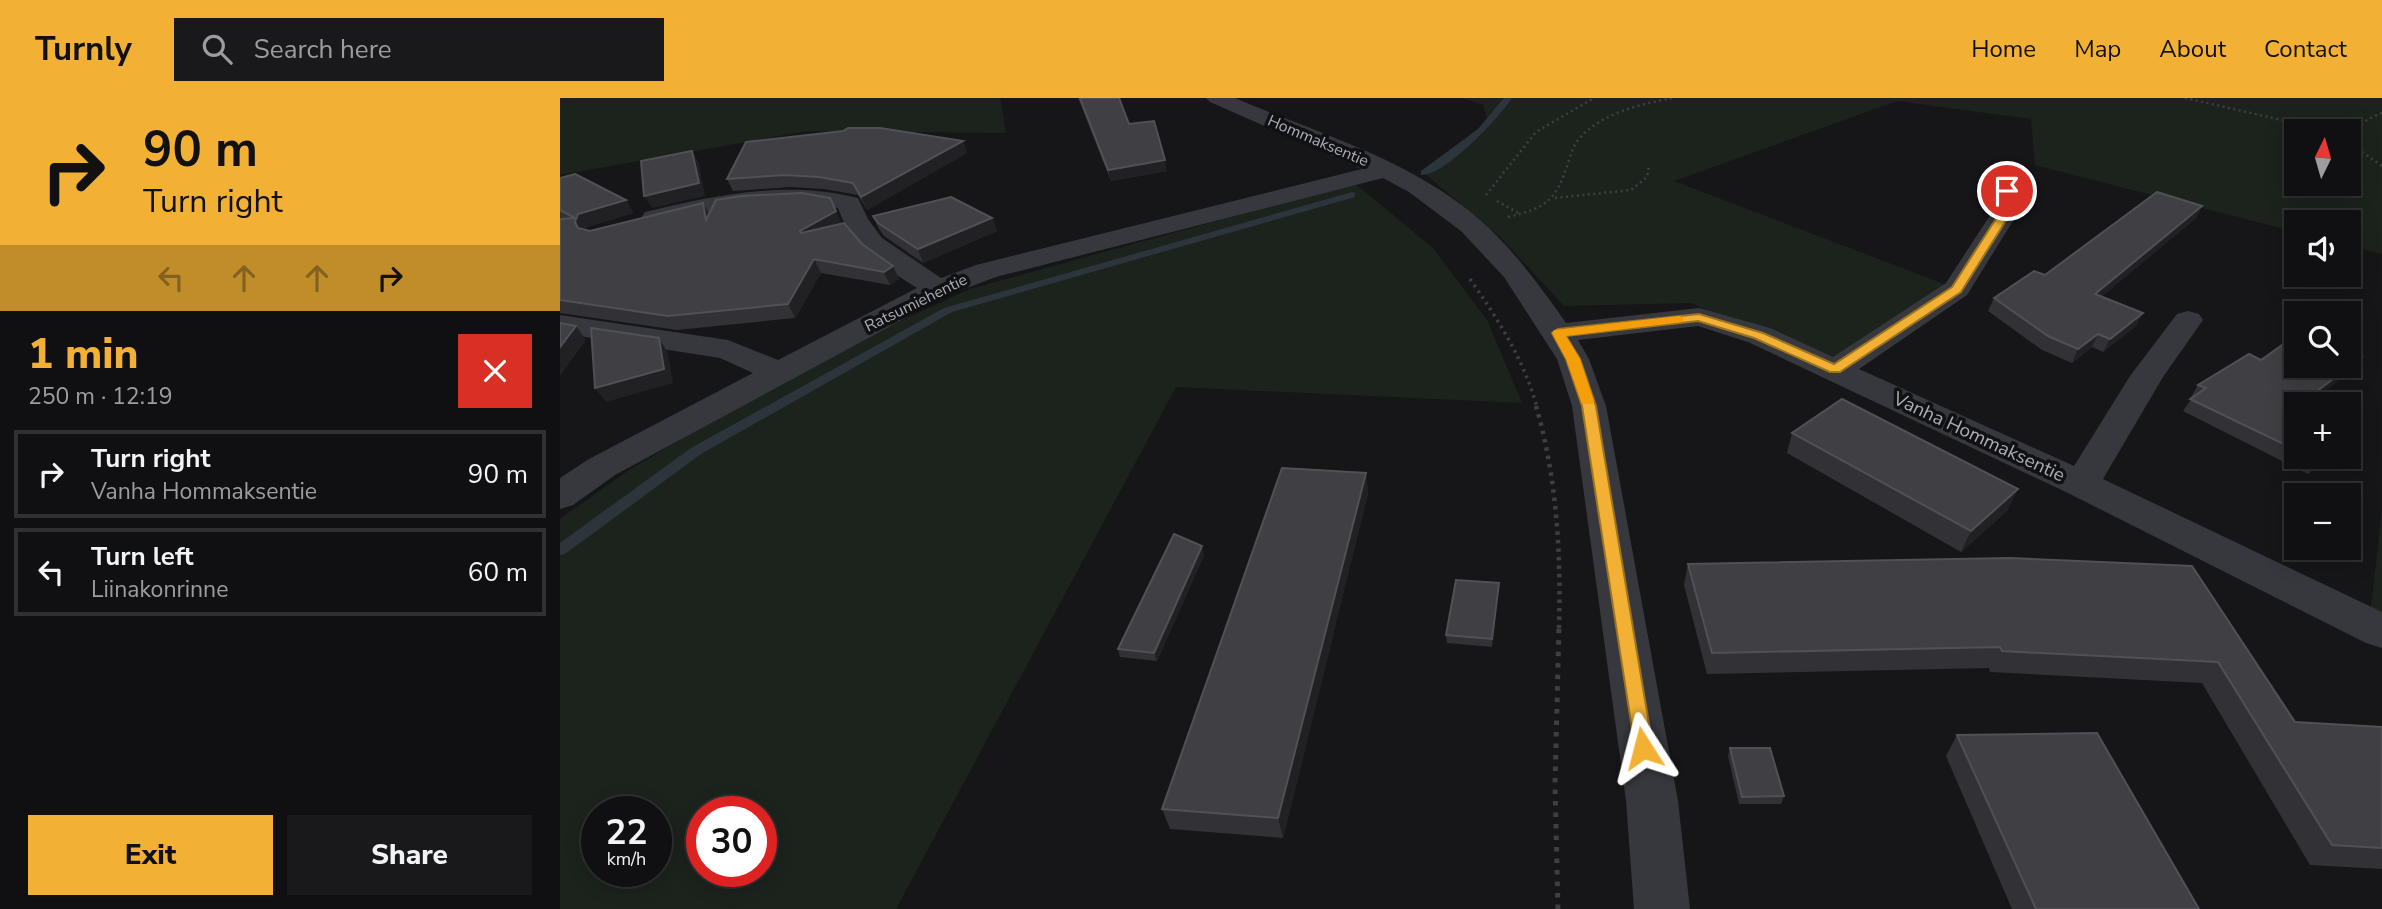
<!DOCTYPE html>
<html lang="en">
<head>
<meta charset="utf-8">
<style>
  body { margin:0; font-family:"Nunito Sans",sans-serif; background:#19191b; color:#f1f3f6; height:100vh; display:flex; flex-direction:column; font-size:26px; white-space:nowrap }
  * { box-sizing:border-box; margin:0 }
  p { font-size:23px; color:#9c9d9f }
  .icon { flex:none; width:38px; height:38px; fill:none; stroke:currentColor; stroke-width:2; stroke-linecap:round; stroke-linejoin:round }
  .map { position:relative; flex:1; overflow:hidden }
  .side { display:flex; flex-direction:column; background:#101012; width:560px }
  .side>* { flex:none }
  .guide { background:#f2b134; color:#111; overflow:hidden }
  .needle { width:46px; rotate:5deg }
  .tools { position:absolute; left:1724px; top:21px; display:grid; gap:14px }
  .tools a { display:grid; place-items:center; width:77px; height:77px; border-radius:0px; background:#101012; box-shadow:0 4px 18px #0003,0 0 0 2px #303032; font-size:35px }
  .speed { position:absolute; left:21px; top:698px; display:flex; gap:14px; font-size:35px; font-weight:700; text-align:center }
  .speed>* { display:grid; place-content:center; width:91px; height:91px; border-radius:50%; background:#101012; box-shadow:0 4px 18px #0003,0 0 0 2px #303032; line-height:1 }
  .speed small { font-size:18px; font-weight:400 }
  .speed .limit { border:10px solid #d22; background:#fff; color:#111 }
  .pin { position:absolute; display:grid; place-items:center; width:60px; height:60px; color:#fff; margin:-30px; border:4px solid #fff; border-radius:50%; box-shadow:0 2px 7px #0007 }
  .me { position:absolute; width:77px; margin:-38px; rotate:351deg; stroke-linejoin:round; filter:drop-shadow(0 0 5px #0008) }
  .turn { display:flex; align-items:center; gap:24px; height:147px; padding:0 28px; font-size:32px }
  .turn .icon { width:91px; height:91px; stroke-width:2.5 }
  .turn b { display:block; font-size:49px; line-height:60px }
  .lanes { display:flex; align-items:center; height:66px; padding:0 28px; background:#0003; justify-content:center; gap:35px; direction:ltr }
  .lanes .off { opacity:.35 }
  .round { display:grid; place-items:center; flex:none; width:74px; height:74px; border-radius:0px; background:#19191b }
  .summary { display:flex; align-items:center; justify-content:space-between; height:119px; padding:0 28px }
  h1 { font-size:42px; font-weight:800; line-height:52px; color:#f2b134 }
  .action { display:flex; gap:14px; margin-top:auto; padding:14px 28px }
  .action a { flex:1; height:80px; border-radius:0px; background:#f2b134; color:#111; font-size:28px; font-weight:800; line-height:80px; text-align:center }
  .action a+a { background:#19191b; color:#f1f3f6 }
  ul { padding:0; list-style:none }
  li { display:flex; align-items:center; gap:21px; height:88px; margin:0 14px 10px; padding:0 14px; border:4px solid #303032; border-radius:0px }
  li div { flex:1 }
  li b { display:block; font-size:26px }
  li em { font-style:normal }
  header { display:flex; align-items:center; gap:42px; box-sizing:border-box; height:98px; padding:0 35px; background:#f2b134; color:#111 }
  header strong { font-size:33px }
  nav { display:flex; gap:38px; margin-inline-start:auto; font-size:24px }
  .search { width:490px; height:63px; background:#19191b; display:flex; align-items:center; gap:18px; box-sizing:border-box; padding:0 24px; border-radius:0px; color:#9c9d9f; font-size:26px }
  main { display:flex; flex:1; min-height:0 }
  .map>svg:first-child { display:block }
  .green { fill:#1c231d; fill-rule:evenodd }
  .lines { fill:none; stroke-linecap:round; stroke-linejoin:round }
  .stream { fill:#2c353c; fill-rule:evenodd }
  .path-far3 { stroke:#3d3f44; stroke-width:2.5; stroke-dasharray:2 3.5; stroke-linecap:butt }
  .path-far2 { stroke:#3d3f44; stroke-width:3.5; stroke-dasharray:2.5 4.5; stroke-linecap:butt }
  .path-far1 { stroke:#3d3f44; stroke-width:4.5; stroke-dasharray:3.5 5; stroke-linecap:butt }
  .path { stroke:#3d3f44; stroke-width:5; stroke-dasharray:4.5 7; stroke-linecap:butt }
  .minor { fill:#37383d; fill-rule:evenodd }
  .wall { fill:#323236 }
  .shaded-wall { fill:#212124 }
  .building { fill:#3f3f44; stroke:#4f5156; stroke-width:2 }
  .route { fill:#f2b134; stroke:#9d7322; stroke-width:2 }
  .slow { fill:#f59e0b }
  .labels { text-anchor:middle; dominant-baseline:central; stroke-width:7; stroke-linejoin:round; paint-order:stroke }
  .far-street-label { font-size:16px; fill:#a8adb8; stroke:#111113 }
  .street-label { font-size:19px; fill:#a8adb8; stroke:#111113 }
</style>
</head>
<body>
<header>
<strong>Turnly</strong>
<div class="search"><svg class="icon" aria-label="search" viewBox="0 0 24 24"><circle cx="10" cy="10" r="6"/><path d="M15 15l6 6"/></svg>Search here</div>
<nav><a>Home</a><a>Map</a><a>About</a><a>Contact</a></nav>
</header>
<main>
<section class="side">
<div class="guide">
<div class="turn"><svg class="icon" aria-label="right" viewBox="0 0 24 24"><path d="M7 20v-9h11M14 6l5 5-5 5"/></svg><div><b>90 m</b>Turn right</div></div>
<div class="lanes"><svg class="icon off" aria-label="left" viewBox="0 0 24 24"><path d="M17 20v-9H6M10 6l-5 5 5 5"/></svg><svg class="icon off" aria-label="ahead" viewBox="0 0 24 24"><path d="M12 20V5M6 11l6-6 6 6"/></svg><svg class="icon off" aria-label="ahead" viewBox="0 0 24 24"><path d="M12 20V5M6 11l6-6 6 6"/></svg><svg class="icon" aria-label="right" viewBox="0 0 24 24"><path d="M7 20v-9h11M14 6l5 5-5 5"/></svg></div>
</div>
<div class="summary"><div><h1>1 min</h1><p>250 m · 12:19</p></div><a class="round" style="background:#d93025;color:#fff"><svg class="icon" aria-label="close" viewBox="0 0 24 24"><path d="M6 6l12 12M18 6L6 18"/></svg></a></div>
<ul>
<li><svg class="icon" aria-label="right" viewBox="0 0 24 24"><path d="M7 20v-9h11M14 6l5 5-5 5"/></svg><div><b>Turn right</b><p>Vanha Hommaksentie</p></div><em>90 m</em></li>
<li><svg class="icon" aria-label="left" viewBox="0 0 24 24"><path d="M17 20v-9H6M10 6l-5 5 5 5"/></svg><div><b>Turn left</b><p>Liinakonrinne</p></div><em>60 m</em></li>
</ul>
<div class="action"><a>Exit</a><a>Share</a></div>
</section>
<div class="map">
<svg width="1822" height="811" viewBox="0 0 1822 811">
  <rect width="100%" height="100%" fill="#161618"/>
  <g class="green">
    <polygon points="0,0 440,0 446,35 247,33 0,77"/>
    <path d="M903,0H1822V156L1789,148L1788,124H1736V134L1475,67L1471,21L1337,3L1114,83L1397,191L1275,272L1131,205L1004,208L941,140L864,75L902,51L928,24L923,7ZM1736,33H1788V86H1736Z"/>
    <path d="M794,85L872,149L927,222L962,305L616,289L336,811H0V421L69,372L257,262L410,191ZM37,714H96V774H37ZM142,714H201V774H142Z"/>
    <polygon points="1822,412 1822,533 1809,527"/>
  </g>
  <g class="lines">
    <g class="stream">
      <path d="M944,0H952C939,20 885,78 861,77V73L918,31Z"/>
      <polygon points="792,94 795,95 795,99 392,214 141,356 5,456 0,457 0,445 131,350 384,210"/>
    </g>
    <g class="path-far3">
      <polyline points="1625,0 1770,33"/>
      <polyline points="1822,15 1808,21 1790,37 1798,51 1822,68"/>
      <polyline points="926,97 976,34 1034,0"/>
      <polyline points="995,100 1071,92 1087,79 1089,68"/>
      <polyline points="937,103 960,116"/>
      <path d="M948,119C986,110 996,103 1008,65C1011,56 1013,48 1019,41C1041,15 1081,6 1113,0"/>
    </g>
    <path class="path-far2" d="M910,181C939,223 963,260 977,309"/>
    <path class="path-far1" d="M976,308C997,380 1001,455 999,530"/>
    <polyline class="path" points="998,811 995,687 999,528"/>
    <path class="minor" d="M646,0H675C757,35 852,62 920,122C954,152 980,188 1006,225L1139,210L1210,230L1273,259L1386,185L1440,102L1420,85L1423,80C1443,75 1455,87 1466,102L1407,197L1299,271L1514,368L1570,278L1617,216L1628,213L1639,216L1643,222L1603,279L1543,381L1822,514V550L1806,545L1508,395L1188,244L1138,228L1018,242L1029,261L1046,308L1118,703L1130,811H1074L1066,703L1012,308L997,261L944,179L901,133L849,94L823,80L436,179L388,197L55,377L13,407L0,411V380L29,361L193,275L160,260L0,235V217L168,242L218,262L357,190C324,169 291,149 278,110C218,95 152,113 94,128L85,126L81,120L85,114C156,97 226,82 298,100L308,121L322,140L381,180L416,167L802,71L650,4Z"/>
  </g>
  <g class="wall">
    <polygon points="518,0 559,0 569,26 607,73 551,83"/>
    <polygon points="403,43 407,55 307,112 298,97 264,91 230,89 173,93 167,81"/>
    <polygon points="0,80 66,102 73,115 27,129 25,132 30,133 143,105 149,116 282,126 339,181 330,187 261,175 235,220 117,232 0,215 0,121 2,121 0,120"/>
    <polygon points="1642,108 1636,120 1541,199 1576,228 1543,254 1532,249 1512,265 1482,252 1428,213 1434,200"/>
    <polygon points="313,118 432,120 437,133 363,165 324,138 319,131"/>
    <polygon points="1701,262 1793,272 1736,306 1736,359 1771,359 1748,376 1623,313 1632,300 1631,299 1638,287"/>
    <polygon points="1232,335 1448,412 1401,454 1227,355"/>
    <polygon points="806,375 808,395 723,740 610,731 602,711"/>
    <polygon points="644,457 597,563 560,559 558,551"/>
    <polygon points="1128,466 1632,468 1735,624 1822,629 1822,771 1750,767 1642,585 1430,574 1429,570 1147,576 1124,487"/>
    <polygon points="939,485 932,549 887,545 886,537"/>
    <polygon points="1397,637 1639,811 1452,811 1386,658"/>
    <polygon points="1170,650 1224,698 1221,706 1179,706 1168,658"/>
  </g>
  <g class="shaded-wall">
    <polygon points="403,43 407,55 307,112 301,99"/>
    <polygon points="132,53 139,65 145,98 92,110 84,98"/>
    <polygon points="605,62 607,73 551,83 548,72"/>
    <polygon points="270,100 282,126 246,146 240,133"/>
    <polygon points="66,102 73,115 27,129 24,137 27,143 15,124 18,116"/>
    <polygon points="143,105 150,118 146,122"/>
    <polygon points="1642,108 1636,120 1529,209 1535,196"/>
    <polygon points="432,120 437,133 363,165 358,151"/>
    <polygon points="254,161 261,175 235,220 228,206"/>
    <polygon points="333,168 339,181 330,187 324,174"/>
    <polygon points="1583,215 1576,228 1543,254 1550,241"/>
    <polygon points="16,228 26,242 0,278 0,249"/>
    <polygon points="1538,236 1532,249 1512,265 1518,251"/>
    <polygon points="99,240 108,255 113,285 46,304 35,290"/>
    <polygon points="1802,259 1793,272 1748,306 1740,306"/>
    <polygon points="1763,359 1771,359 1748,376 1757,363"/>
    <polygon points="806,375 808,395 723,740 718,720"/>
    <polygon points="1458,391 1448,412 1401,454 1411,433"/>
    <polygon points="642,448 644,457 597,563 594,555"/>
    <polygon points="939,485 938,493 932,549 932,541"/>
  </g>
  <g class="building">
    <polygon points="520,0 559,0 569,26 594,23 605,62 548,72"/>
    <polygon points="288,30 320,30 403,43 301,99 293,85 259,79 224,77 167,81 186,44 283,33"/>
    <polygon points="132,53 139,85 84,98 81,63"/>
    <polygon points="15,76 66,102 18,116 15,124 18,130 30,133 143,105 146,122 156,102 181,98 242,95 270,100 276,113 240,133 241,135 284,125 302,146 333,168 324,174 254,161 228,206 108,218 0,202 0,121 15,120 0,112 0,80"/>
    <polygon points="1597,94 1642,108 1535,196 1583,215 1550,241 1538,236 1518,251 1488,238 1434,200 1474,173 1485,177"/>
    <polygon points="391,99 432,120 358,151 318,125 313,118"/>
    <polygon points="0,225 16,228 0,249"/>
    <polygon points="31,230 99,240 104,271 35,290"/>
    <polygon points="1736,237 1736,268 1788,268 1788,254 1802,259 1740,306 1736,306 1736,352 1630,301 1646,290 1638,287 1689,256 1701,262"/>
    <polygon points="1282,301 1458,391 1411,433 1232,335"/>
    <polygon points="1788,332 1795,335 1788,340"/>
    <polygon points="1749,359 1763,359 1757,363"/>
    <polygon points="722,370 806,375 718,720 602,711"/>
    <polygon points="614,436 642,448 594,555 558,551"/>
    <polygon points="1449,460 1632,468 1735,624 1822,629 1822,750 1772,747 1658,564 1442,553 1440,549 1152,555 1128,466"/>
    <polygon points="896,482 939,485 932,541 886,537"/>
    <polygon points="1537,635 1639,811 1476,811 1397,637"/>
    <polygon points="1170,650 1210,650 1224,698 1182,699"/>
  </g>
  <polygon class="route" points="1443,91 1450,91 1459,102 1401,194 1280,274 1270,274 1194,240 1138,223 1006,238 1020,261 1036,308 1093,650 1090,657 1083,659 1076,657 1022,308 1006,261 992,235 998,231 1139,216 1203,235 1274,266 1392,189 1448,102 1442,93"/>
  <polygon class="slow" points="1119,218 1123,219 1123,224 1006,238 1020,261 1034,303 1032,306 1022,306 1006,261 992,235 994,232"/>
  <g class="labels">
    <g class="far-street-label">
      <text transform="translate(758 43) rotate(23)">Hommaksentie</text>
      <text transform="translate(356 205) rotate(-26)">Ratsumiehentie</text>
    </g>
    <g class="street-label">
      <text transform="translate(1419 339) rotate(25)">Vanha Hommaksentie</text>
    </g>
  </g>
</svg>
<div class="tools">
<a><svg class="needle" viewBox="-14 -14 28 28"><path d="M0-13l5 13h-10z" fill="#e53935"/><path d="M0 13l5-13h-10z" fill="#9c9d9f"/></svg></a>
<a><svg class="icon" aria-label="sound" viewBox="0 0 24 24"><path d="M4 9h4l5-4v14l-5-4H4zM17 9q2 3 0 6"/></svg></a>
<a><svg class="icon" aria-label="search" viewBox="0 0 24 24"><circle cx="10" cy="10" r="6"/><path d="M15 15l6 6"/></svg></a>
<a>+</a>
<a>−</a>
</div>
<div class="speed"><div>22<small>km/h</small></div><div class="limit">30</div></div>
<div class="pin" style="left:1447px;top:93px;background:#d93025"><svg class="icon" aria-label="arrive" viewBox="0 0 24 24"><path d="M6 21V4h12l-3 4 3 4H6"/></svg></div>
<svg class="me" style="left:1083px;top:650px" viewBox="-20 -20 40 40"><path d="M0-17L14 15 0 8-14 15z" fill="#f2b134" stroke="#fff" stroke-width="4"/></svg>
</div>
</main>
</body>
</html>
